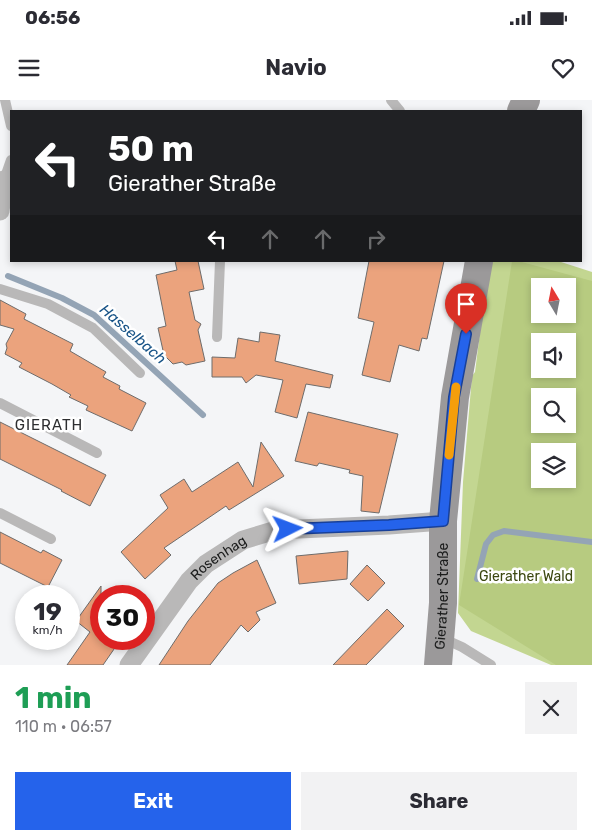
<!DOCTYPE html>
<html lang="en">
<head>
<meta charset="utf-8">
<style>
  body { margin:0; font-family:Rubik,sans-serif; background:#f2f2f3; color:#2b2b33; height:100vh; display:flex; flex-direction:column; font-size:19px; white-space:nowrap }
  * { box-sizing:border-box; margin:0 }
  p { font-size:16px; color:#7c7c81 }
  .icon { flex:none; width:28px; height:28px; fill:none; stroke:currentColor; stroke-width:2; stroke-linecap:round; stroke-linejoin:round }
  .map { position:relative; height:565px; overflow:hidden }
  .details { display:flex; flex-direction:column; background:#fff; flex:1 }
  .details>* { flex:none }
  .guide { position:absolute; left:10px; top:10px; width:572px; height:152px; border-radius:0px; box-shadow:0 2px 8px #0003; background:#202124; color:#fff; overflow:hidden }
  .needle { width:32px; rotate:350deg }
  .buttons { position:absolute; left:531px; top:178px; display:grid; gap:10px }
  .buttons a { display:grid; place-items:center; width:45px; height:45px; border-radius:0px; background:#fff; box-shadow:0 2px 8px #0003; font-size:25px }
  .speed { position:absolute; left:15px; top:485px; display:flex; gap:10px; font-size:25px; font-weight:700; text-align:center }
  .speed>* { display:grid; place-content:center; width:65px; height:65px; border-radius:50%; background:#fff; box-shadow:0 2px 8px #0003; line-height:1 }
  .speed small { font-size:12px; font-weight:400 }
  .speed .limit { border:8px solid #d22; background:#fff; color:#111 }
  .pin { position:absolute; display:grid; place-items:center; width:42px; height:42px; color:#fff; margin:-51px -21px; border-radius:50% 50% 50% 0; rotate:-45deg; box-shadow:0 0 5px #0007 }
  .pin .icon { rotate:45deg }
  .me { position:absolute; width:55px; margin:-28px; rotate:87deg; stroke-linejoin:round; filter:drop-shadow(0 0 4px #0008) }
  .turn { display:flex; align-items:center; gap:18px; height:105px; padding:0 15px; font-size:22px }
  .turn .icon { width:65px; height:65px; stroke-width:2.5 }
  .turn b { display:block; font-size:35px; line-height:42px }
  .lanes { display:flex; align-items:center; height:48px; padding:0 15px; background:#0003; justify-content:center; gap:25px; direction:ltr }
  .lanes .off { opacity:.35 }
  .round { display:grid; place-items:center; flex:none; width:52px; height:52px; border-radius:0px; background:#f2f2f3 }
  .overview { display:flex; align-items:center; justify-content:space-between; height:85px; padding:0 15px }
  h1 { font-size:30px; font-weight:700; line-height:38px; color:#1e9e55 }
  .action { display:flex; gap:10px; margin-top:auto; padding:10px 15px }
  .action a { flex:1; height:58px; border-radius:0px; background:#2563eb; color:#fff; font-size:20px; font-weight:700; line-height:58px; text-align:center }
  .action a+a { background:#f2f2f3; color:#2b2b33 }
  .status { display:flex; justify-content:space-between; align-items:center; height:35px; padding:0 25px; background:#fff; direction:ltr }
  .status svg { height:14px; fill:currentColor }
  header { display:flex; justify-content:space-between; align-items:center; height:65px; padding:0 15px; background:#fff; font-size:22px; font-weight:700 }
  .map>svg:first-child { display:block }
  .green { fill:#c3d691; fill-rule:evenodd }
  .forest { fill:#b7cb80; fill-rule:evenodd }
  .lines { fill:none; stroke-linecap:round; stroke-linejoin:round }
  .stream { stroke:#94a4b5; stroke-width:6 }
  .building { fill:#eba37d; stroke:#6e6c6b }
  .lane { stroke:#b9b8b8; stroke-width:10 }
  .street { stroke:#b9b8b8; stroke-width:19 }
  .secondary { stroke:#9b999a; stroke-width:28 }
  .route-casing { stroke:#184099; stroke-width:12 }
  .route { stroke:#2563eb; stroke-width:9 }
  .slow { stroke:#f59e0b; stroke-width:9 }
  .labels { text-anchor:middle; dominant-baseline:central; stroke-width:5; stroke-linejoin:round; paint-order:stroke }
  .street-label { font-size:14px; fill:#1b1c1c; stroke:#fff }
  .park-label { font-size:14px; fill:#3b4710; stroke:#fff }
  .water-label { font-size:15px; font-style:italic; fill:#175387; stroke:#fff }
  .neighbourhood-label { font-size:15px; letter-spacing:1px; fill:#2d2e30; stroke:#fff }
</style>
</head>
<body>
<div class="status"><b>06:56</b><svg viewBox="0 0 49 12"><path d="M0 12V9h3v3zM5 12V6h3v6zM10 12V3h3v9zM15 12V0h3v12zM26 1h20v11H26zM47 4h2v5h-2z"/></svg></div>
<header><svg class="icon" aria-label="menu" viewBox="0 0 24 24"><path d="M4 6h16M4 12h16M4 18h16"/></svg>Navio<svg class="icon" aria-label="heart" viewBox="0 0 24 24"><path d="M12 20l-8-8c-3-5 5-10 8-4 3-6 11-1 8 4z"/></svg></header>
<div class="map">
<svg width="592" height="565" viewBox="0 0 592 565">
  <rect width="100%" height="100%" fill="#f4f5f7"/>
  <path class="green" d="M492,161H558L592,172V565H551L471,531L458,513L463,382L472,276L475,272L485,193ZM540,186H568V214H540ZM540,241H568V269H540ZM540,296H568V324H540ZM540,351H568V379H540Z"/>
  <path class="forest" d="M512,161H518L592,181V565H556L459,505ZM540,186H568V214H540ZM540,241H568V269H540ZM540,296H568V324H540ZM540,351H568V379H540Z"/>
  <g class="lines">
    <g class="stream">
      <polyline points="8,176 62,198 94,215 203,315"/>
      <polyline points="477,479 486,444 493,435 504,431 592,442"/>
    </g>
  </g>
  <g class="building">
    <polygon points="175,161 198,161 204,189 189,192 195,220 201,224 198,230 205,261 186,265 182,262 173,264 164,255 158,228 166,226 156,175 177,170"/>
    <polygon points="369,161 444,161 427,239 422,238 419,251 399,245 390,282 362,275 374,222 358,218"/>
    <polygon points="0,200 26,214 24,219 73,244 70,251 106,272 103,277 120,286 119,289 146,303 132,331 86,310 88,306 69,297 71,295 52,284 19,267 22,263 5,254 7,248 6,244 14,229 0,225"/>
    <polygon points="260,232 280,235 275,261 333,275 330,288 306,284 297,318 275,312 283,280 256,275 246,283 242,277 212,277 212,257 235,258 238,238 259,242"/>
    <polygon points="308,312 398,334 379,413 361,411 363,376 349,373 350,370 319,363 317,366 295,361"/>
    <polygon points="0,322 106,375 90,406 61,391 62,390 0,359"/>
    <polygon points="261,342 284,376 229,410 226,406 164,448 171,455 145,479 121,452 168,408 160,395 184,379 192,392 238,362 253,387"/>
    <polygon points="0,432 41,453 43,450 62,460 48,487 0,463"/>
    <polygon points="348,451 347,479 299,484 296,456"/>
    <polygon points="257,460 276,503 256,512 260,520 248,532 241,525 210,565 159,565 188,521 218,483 233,473"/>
    <polygon points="367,465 385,483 368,501 350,484"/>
    <polygon points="101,486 101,539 121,539 103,565 67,565 90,532 76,521"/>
    <polygon points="387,509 404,526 366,565 333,565"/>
  </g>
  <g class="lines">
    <g class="lane">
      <polyline points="5,0 11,26"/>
      <polyline points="391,0 400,11"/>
      <polyline points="4,80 11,60"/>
      <polyline points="0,189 48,204 93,228 140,273"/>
      <polyline points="217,237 220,161"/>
      <polyline points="0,303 97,353"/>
      <polyline points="0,413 51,439"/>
      <polyline points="442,538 462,547 491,565"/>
    </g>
    <g class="street">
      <polyline points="0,111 4,80"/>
      <path id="s1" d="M129,565L189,481L206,464L243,440L276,430L389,425L443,421"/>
    </g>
    <g class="secondary">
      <polyline points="521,11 526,0"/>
      <path id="s2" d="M438,565L443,503V421L455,297L479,161"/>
    </g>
  </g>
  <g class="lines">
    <defs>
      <polyline id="route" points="288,429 389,425 443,421 454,297 466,234"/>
    </defs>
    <use href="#route" class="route-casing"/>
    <use href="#route" class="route"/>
    <polyline class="slow" points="449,355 456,287"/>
  </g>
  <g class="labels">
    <g class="street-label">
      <text stroke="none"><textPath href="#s1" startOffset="141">Rosenhag</textPath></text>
      <text stroke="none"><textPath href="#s2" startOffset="69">Gierather Straße</textPath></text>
    </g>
    <g class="park-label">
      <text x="526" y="476">Gierather Wald</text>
    </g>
    <g class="water-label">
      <text transform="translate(133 234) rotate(41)">Hasselbach</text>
    </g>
    <g class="neighbourhood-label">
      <text x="49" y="325">GIERATH</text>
    </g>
  </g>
</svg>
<div class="buttons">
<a><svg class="needle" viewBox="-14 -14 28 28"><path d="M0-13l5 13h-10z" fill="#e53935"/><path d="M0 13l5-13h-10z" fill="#7c7c81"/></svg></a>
<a><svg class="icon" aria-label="sound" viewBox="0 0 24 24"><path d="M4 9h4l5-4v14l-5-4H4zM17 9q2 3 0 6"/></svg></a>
<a><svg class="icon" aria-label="search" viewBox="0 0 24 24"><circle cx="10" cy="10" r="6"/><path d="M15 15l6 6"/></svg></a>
<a><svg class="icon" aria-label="layers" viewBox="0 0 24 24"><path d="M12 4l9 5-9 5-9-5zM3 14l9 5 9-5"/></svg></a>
</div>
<div class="speed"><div>19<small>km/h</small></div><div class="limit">30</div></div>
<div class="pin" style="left:466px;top:234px;background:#d93025"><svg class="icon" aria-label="arrive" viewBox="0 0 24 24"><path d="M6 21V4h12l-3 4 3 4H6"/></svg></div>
<svg class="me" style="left:288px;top:429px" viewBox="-20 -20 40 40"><path d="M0-17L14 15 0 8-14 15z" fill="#2563eb" stroke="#fff" stroke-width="4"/></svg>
<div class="guide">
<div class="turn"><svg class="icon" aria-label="left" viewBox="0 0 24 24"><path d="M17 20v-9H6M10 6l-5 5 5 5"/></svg><div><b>50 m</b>Gierather Straße</div></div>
<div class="lanes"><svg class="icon" aria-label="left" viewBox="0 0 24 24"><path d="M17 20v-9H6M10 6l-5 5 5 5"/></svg><svg class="icon off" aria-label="ahead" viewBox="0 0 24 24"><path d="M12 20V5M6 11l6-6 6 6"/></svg><svg class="icon off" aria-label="ahead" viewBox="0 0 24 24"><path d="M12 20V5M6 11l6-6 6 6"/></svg><svg class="icon off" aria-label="right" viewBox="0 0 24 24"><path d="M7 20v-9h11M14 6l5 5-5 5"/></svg></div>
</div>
</div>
<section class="details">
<div class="overview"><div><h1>1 min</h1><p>110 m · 06:57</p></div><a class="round"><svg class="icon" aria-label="close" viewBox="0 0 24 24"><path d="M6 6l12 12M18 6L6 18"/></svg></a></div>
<div class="action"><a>Exit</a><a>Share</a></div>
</section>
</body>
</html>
